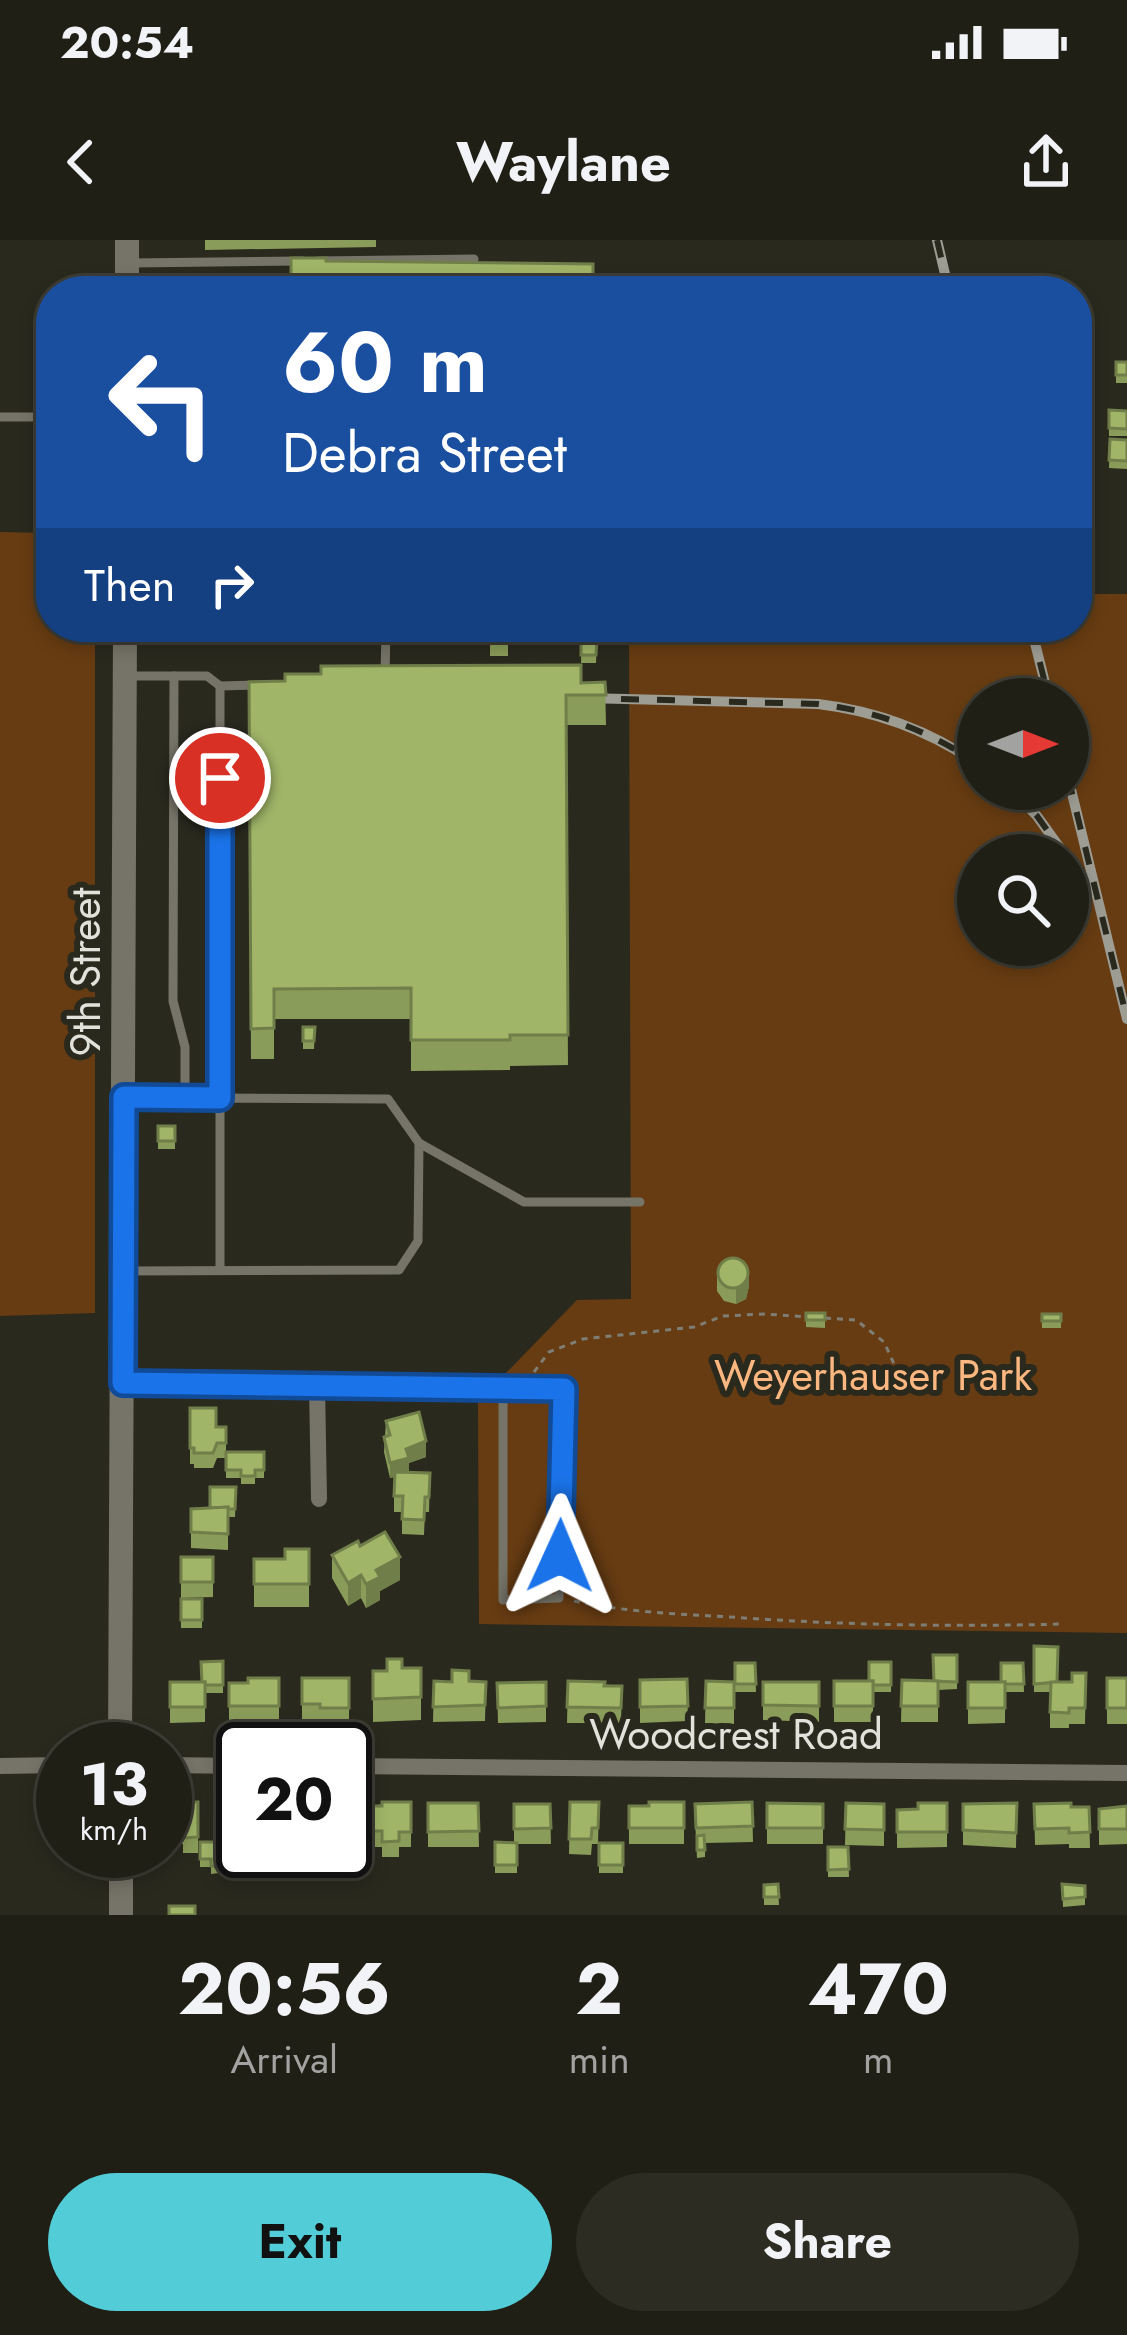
<!DOCTYPE html>
<html lang="en">
<head>
<meta charset="utf-8">
<style>
  body { margin:0; font-family:Jost,sans-serif; background:#2d2c23; color:#f1f3f6; height:100vh; display:flex; flex-direction:column; font-size:45px; white-space:nowrap }
  * { box-sizing:border-box; margin:0 }
  p { font-size:39px; color:#a2a2a1 }
  .icon { flex:none; width:66px; height:66px; fill:none; stroke:currentColor; stroke-width:2; stroke-linecap:round; stroke-linejoin:round }
  .map { position:relative; height:1675px; overflow:hidden }
  .drawer { display:flex; flex-direction:column; background:#201f16; flex:1 }
  .drawer>* { flex:none }
  .hud { position:absolute; left:36px; top:36px; width:1056px; height:366px; border-radius:48px; box-shadow:0 6px 18px #0003,0 0 0 3px #3d3d35; background:#1a4fa0; color:#fff; overflow:hidden }
  .needle { width:78px; rotate:90deg }
  .fabs { position:absolute; left:957px; top:438px; display:grid; gap:24px }
  .fabs a { display:grid; place-items:center; width:132px; height:132px; border-radius:50%; background:#201f16; box-shadow:0 6px 18px #0003,0 0 0 3px #3d3d35; font-size:60px }
  .speed { position:absolute; left:36px; top:1482px; display:flex; gap:24px; font-size:60px; font-weight:700; text-align:center }
  .speed>* { display:grid; place-content:center; width:156px; height:156px; border-radius:50%; background:#201f16; box-shadow:0 6px 18px #0003,0 0 0 3px #3d3d35; line-height:1 }
  .speed small { font-size:30px; font-weight:400 }
  .speed .limit { border:6px solid #111; border-radius:18px; background:#fff; color:#111 }
  .pin { position:absolute; display:grid; place-items:center; width:102px; height:102px; color:#fff; margin:-51px; border:6px solid #fff; border-radius:50%; box-shadow:0 3px 12px #0007 }
  .me { position:absolute; width:132px; margin:-66px; rotate:1deg; stroke-linejoin:round; filter:drop-shadow(0 0 9px #0008) }
  .turn { display:flex; align-items:center; gap:42px; height:252px; padding:0 48px; font-size:54px }
  .turn .icon { width:156px; height:156px; stroke-width:2.5 }
  .turn b { display:block; font-size:84px; line-height:102px }
  .then { display:flex; align-items:center; height:114px; padding:0 48px; background:#0003; gap:24px; font-size:45px }
  .eta { display:flex; justify-content:space-evenly; align-items:center; height:204px; text-align:center }
  .eta b { font-size:72px; font-weight:700; line-height:84px }
  .primary-button { display:flex; gap:24px; margin-top:auto; padding:24px 48px }
  .primary-button a { flex:1; height:138px; border-radius:72px; background:#52ccd6; color:#111; font-size:48px; font-weight:700; line-height:138px; text-align:center }
  .primary-button a+a { background:#2d2c23; color:#f1f3f6 }
  .status { display:flex; justify-content:space-between; align-items:center; height:84px; padding:0 60px; background:#201f16; direction:ltr }
  .status svg { height:33px; fill:currentColor }
  header { display:flex; justify-content:space-between; align-items:center; height:156px; padding:0 48px; background:#201f16; font-size:54px; font-weight:700 }
  .map>svg:first-child { display:block }
  .green { fill:#673c12; fill-rule:evenodd }
  .lines { fill:none; stroke-linecap:round; stroke-linejoin:round }
  .path { stroke:#7f7e75; stroke-width:3; stroke-dasharray:6 6; stroke-linecap:butt }
  .lane { stroke:#767468; stroke-width:9 }
  .street { stroke:#767468; stroke-width:16 }
  .secondary { stroke:#767468; stroke-width:24 }
  .rail-casing { stroke:#9e9d94; stroke-width:10 }
  .rail { stroke:#2a291e; stroke-width:6; stroke-dasharray:18; stroke-linecap:butt }
  .wall { fill:#8a9c59 }
  .shaded-wall { fill:#707f49 }
  .building { fill:#a0b568; stroke:#707f49; stroke-width:3 }
  .route-casing { stroke:#114b97; stroke-width:30 }
  .route { stroke:#1a73e8; stroke-width:21 }
  .labels { text-anchor:middle; dominant-baseline:central; stroke-width:12; stroke-linejoin:round; paint-order:stroke }
  .street-label { font-size:42px; fill:#e2e1da; stroke:#2a291e }
  .park-label { font-size:42px; fill:#fbb77f; stroke:#2a291e }
</style>
</head>
<body>
<div class="status"><b>20:54</b><svg viewBox="0 0 49 12"><path d="M0 12V9h3v3zM5 12V6h3v6zM10 12V3h3v9zM15 12V0h3v12zM26 1h20v11H26zM47 4h2v5h-2z"/></svg></div>
<header><svg class="icon" aria-label="back" viewBox="0 0 24 24"><path d="M15 5l-7 7 7 7"/></svg>Waylane<svg class="icon" aria-label="share" viewBox="0 0 24 24"><path d="M12 15V3M7 8l5-5 5 5M5 13v7h14v-7"/></svg></header>
<div class="map">
<svg width="1127" height="1675" viewBox="0 0 1127 1675">
  <rect width="100%" height="100%" fill="#2a291e"/>
  <g class="green">
    <polygon points="0,292 51,293 51,387 95,387 95,1073 0,1076"/>
    <path d="M1077,354H1127V1393L479,1384L478,1162L577,1060L631,1059L629,387H1077ZM978,459H1068V549H978ZM978,615H1068V705H978Z"/>
  </g>
  <g class="lines">
    <g class="path">
      <polyline points="825,1078 856,1080 884,1102 895,1126"/>
      <polyline points="534,1132 549,1112 583,1099 694,1087 723,1076 765,1074 809,1077"/>
      <path d="M574,1361C625,1372 677,1374 730,1377C841,1385 951,1387 1062,1384"/>
    </g>
    <g class="lane">
      <polyline points="318,21 474,19"/>
      <polyline points="132,23 302,21"/>
      <polyline points="0,177 51,177"/>
      <polyline points="125,436 207,436 220,446 260,445"/>
      <polyline points="174,436 173,761 185,807 185,858"/>
      <polyline points="385,436 386,387"/>
      <polyline points="125,857 220,858 220,446"/>
      <polyline points="220,1030 220,858 388,859 419,903 524,962 640,962"/>
      <polyline points="123,1031 399,1030 418,1001 419,903"/>
      <polyline points="503,1148 503,1360 559,1358 564,1149"/>
    </g>
    <g class="street">
      <polyline points="123,1143 564,1149"/>
      <polyline points="317,1145 319,1259"/>
      <polyline points="165,1525 243,1526"/>
      <polyline points="0,1526 63,1525"/>
      <polyline points="345,1526 1127,1533"/>
    </g>
    <g class="secondary">
      <polyline points="127,51 127,0"/>
      <polyline points="120,1509 125,387"/>
      <polyline points="121,1611 121,1675"/>
    </g>
    <defs>
      <g id="rail">
        <polyline points="937,0 949,51"/>
        <polyline points="1031,387 1049,459"/>
        <path d="M585,458L818,464C877,471 930,491 978,524"/>
        <polyline points="1068,537 1127,779"/>
        <polyline points="1011,549 1037,576 1065,615"/>
      </g>
    </defs>
    <use href="#rail" class="rail-casing"/>
    <use href="#rail" class="rail"/>
  </g>
  <g class="wall">
    <polygon points="205,0 376,0 376,7 205,10"/>
    <polygon points="1127,122 1127,143 1116,143 1116,135"/>
    <polygon points="1109,170 1127,171 1127,196 1109,196"/>
    <polygon points="1110,199 1127,200 1127,229 1109,228"/>
    <rect x="490" y="387" width="18" height="29"/>
    <polygon points="582,387 591,387 591,399 597,399 596,423 581,423"/>
    <polygon points="249,442 605,442 606,485 566,485 568,825 510,826 510,830 411,831 411,779 274,779 274,819 251,819"/>
    <polygon points="303,787 315,787 314,809 303,809"/>
    <rect x="158" y="886" width="17" height="23"/>
    <polygon points="717,1035 749,1046 746,1059 736,1064 724,1061 717,1051"/>
    <polygon points="806,1073 825,1073 825,1088 806,1087"/>
    <rect x="1042" y="1074" width="19" height="14"/>
    <polygon points="190,1168 216,1187 226,1187 226,1212 264,1212 264,1238 255,1238 255,1244 241,1244 241,1238 226,1238 226,1218 217,1218 213,1228 194,1228 194,1224 190,1224"/>
    <polygon points="386,1181 426,1217 409,1223 409,1233 430,1233 429,1272 425,1272 424,1295 402,1294 402,1272 394,1272 394,1237 390,1238 384,1212"/>
    <polygon points="236,1247 235,1277 228,1277 228,1310 191,1308 191,1269 210,1268"/>
    <polygon points="360,1306 400,1340 380,1351 380,1360 366,1368 361,1358 348,1366 332,1338 332,1315"/>
    <polygon points="309,1309 309,1367 254,1367 254,1319 285,1319"/>
    <polygon points="181,1317 213,1317 213,1357 181,1358"/>
    <rect x="181" y="1359" width="21" height="29"/>
    <polygon points="1034,1406 1057,1442 1072,1442 1086,1433 1085,1484 1069,1484 1069,1488 1050,1488 1050,1452 1034,1452"/>
    <polygon points="957,1415 957,1449 938,1450 938,1482 901,1482 902,1440 933,1441"/>
    <polygon points="223,1421 223,1453 205,1453 205,1482 170,1483 170,1442 201,1442"/>
    <polygon points="891,1422 891,1452 873,1452 873,1482 834,1482 834,1441 869,1441"/>
    <polygon points="735,1423 755,1423 756,1452 735,1452"/>
    <polygon points="1023,1423 1024,1452 1005,1452 1005,1483 968,1484 968,1442 1001,1442"/>
    <polygon points="402,1428 421,1428 421,1480 373,1482 373,1431"/>
    <polygon points="279,1438 279,1481 229,1481 229,1443 248,1443"/>
    <polygon points="302,1438 349,1438 349,1483 320,1483 320,1480 302,1480"/>
    <rect x="1107" y="1438" width="20" height="46"/>
    <polygon points="687,1439 688,1481 640,1483 640,1440"/>
    <polygon points="434,1441 486,1442 485,1481 433,1482"/>
    <polygon points="568,1441 622,1446 621,1483 567,1483"/>
    <polygon points="706,1441 734,1442 734,1484 705,1483"/>
    <polygon points="546,1442 546,1482 498,1483 497,1443"/>
    <polygon points="763,1442 819,1442 819,1482 763,1480"/>
    <polygon points="170,1562 198,1562 198,1613 183,1613 183,1604 170,1604"/>
    <rect x="238" y="1562" width="5" height="41"/>
    <polygon points="411,1562 411,1607 399,1607 399,1617 382,1617 382,1607 364,1607 364,1566"/>
    <polygon points="570,1562 599,1562 598,1604 592,1604 591,1615 569,1614"/>
    <polygon points="684,1562 684,1604 629,1604 629,1566"/>
    <polygon points="752,1562 753,1602 705,1603 705,1617 697,1618 695,1580"/>
    <polygon points="428,1563 478,1563 479,1607 428,1607"/>
    <polygon points="767,1563 823,1564 823,1604 767,1604"/>
    <polygon points="846,1563 884,1564 884,1606 845,1605"/>
    <polygon points="947,1563 947,1607 897,1608 897,1570 918,1569"/>
    <polygon points="1017,1563 1016,1608 963,1605 963,1564"/>
    <polygon points="514,1564 550,1564 551,1604 517,1604 517,1633 495,1633 495,1602 514,1603"/>
    <polygon points="1034,1564 1071,1567 1089,1567 1090,1608 1069,1608 1069,1604 1035,1605"/>
    <rect x="345" y="1566" width="8" height="40"/>
    <polygon points="1127,1566 1127,1604 1099,1605 1099,1569"/>
    <polygon points="200,1602 218,1602 219,1633 211,1634 211,1627 200,1627"/>
    <rect x="599" y="1603" width="24" height="30"/>
    <polygon points="828,1607 848,1607 849,1637 828,1637"/>
    <polygon points="778,1644 779,1665 764,1665 764,1645"/>
    <polygon points="1062,1644 1085,1646 1085,1665 1063,1667"/>
  </g>
  <g class="shaded-wall">
    <polygon points="749,1031 749,1046 746,1059 736,1064 736,1048"/>
    <polygon points="426,1201 426,1217 409,1223 409,1234 390,1238 390,1223 406,1209"/>
    <polygon points="400,1317 400,1340 380,1351 380,1360 366,1368 366,1344 376,1330"/>
    <polygon points="361,1335 361,1358 348,1366 348,1343"/>
  </g>
  <g class="building">
    <polygon points="291,18 326,18 326,21 593,24 593,51 291,51"/>
    <rect x="1116" y="122" width="11" height="13"/>
    <polygon points="1109,170 1127,171 1127,189 1109,188"/>
    <polygon points="1110,199 1127,200 1127,221 1109,220"/>
    <rect x="490" y="387" width="18" height="13"/>
    <rect x="582" y="387" width="9" height="8"/>
    <polygon points="581,398 597,399 596,415 581,415"/>
    <polygon points="581,425 581,443 605,442 606,455 566,455 568,795 510,795 510,800 411,800 411,748 274,749 274,788 251,789 249,442 285,441 285,434 321,434 321,426"/>
    <polygon points="303,787 315,787 314,801 303,801"/>
    <rect x="158" y="886" width="17" height="15"/>
    <circle cx="733" cy="1033" r="15"/>
    <rect x="806" y="1073" width="19" height="7"/>
    <rect x="1042" y="1074" width="19" height="7"/>
    <polygon points="190,1168 216,1168 216,1187 226,1187 226,1203 217,1203 213,1213 194,1213 194,1208 190,1208"/>
    <polygon points="419,1172 426,1201 406,1209 409,1218 390,1223 384,1197 390,1195 386,1181"/>
    <polygon points="226,1212 264,1212 264,1230 255,1230 255,1236 241,1236 241,1230 226,1230"/>
    <polygon points="395,1232 430,1233 429,1257 425,1257 424,1280 402,1279 403,1256 394,1256"/>
    <polygon points="210,1247 236,1247 235,1269 228,1269 228,1267 210,1268"/>
    <polygon points="228,1267 228,1294 191,1292 191,1269"/>
    <polygon points="385,1292 400,1317 376,1330 380,1337 366,1344 361,1335 348,1343 332,1315 358,1301 360,1306"/>
    <polygon points="285,1309 309,1309 309,1344 254,1344 254,1319 285,1319"/>
    <rect x="181" y="1317" width="32" height="25"/>
    <rect x="181" y="1359" width="21" height="21"/>
    <polygon points="1034,1406 1058,1407 1057,1442 1034,1444"/>
    <polygon points="933,1415 957,1415 957,1442 934,1441"/>
    <polygon points="387,1419 402,1419 402,1428 421,1428 421,1457 373,1459 373,1431 387,1431"/>
    <polygon points="223,1421 223,1445 205,1445 205,1442 202,1442 201,1422"/>
    <polygon points="869,1422 891,1422 891,1445 873,1445 873,1441 869,1441"/>
    <polygon points="735,1423 755,1423 756,1444 735,1444"/>
    <polygon points="1001,1423 1023,1423 1024,1444 1005,1444 1005,1442 1001,1442"/>
    <polygon points="452,1430 469,1431 469,1441 486,1442 485,1465 433,1467 434,1441 452,1442"/>
    <polygon points="1072,1433 1086,1433 1085,1468 1069,1468 1069,1473 1050,1472 1051,1442 1072,1442"/>
    <polygon points="248,1438 279,1438 279,1466 229,1466 229,1443 248,1443"/>
    <polygon points="302,1438 349,1438 349,1468 320,1468 320,1464 302,1464"/>
    <rect x="1107" y="1438" width="20" height="30"/>
    <polygon points="687,1439 688,1466 640,1467 640,1440"/>
    <polygon points="902,1440 938,1441 938,1466 901,1466"/>
    <polygon points="568,1441 605,1442 604,1446 622,1446 621,1468 567,1467"/>
    <polygon points="706,1441 734,1442 734,1468 705,1468"/>
    <rect x="834" y="1441" width="39" height="25"/>
    <rect x="170" y="1442" width="35" height="25"/>
    <polygon points="546,1442 546,1466 498,1468 497,1443"/>
    <polygon points="763,1442 819,1442 819,1466 763,1465"/>
    <rect x="968" y="1442" width="37" height="26"/>
    <polygon points="170,1562 198,1562 198,1597 183,1598 183,1588 170,1588"/>
    <rect x="238" y="1562" width="5" height="26"/>
    <polygon points="382,1562 411,1562 411,1592 399,1592 399,1601 382,1602 382,1591 364,1591 364,1566 382,1566"/>
    <polygon points="570,1562 599,1562 598,1588 592,1588 591,1599 569,1599"/>
    <polygon points="649,1562 684,1562 684,1588 629,1588 629,1566 649,1566"/>
    <polygon points="752,1562 753,1586 696,1588 695,1564"/>
    <polygon points="428,1563 478,1563 479,1591 428,1592"/>
    <polygon points="767,1563 823,1564 823,1588 767,1588"/>
    <polygon points="846,1563 884,1564 884,1590 845,1589"/>
    <polygon points="918,1563 947,1563 947,1592 897,1592 897,1570 918,1569"/>
    <polygon points="1017,1563 1016,1593 963,1590 963,1564"/>
    <polygon points="1071,1563 1071,1567 1089,1567 1090,1592 1069,1593 1069,1588 1035,1589 1034,1564"/>
    <polygon points="514,1564 550,1564 551,1588 514,1589"/>
    <rect x="345" y="1566" width="8" height="25"/>
    <polygon points="1127,1566 1127,1589 1099,1589 1099,1569"/>
    <polygon points="704,1595 705,1610 697,1610 697,1596"/>
    <polygon points="200,1602 218,1602 219,1626 211,1626 211,1619 200,1619"/>
    <polygon points="495,1602 517,1603 517,1625 495,1625"/>
    <rect x="599" y="1603" width="24" height="22"/>
    <polygon points="828,1607 848,1607 849,1629 828,1630"/>
    <polygon points="778,1644 779,1657 764,1657 764,1645"/>
    <polygon points="1062,1644 1085,1646 1085,1657 1063,1659"/>
    <rect x="169" y="1666" width="26" height="9"/>
  </g>
  <g class="lines">
    <defs>
      <polyline id="route" points="220,538 220,858 124,857 123,1143 564,1149 560,1316"/>
    </defs>
    <use href="#route" class="route-casing"/>
    <use href="#route" class="route"/>
  </g>
  <g class="labels">
    <g class="street-label">
      <text transform="translate(85 732) rotate(-90)">9th Street</text>
      <text x="736" y="1494">Woodcrest Road</text>
    </g>
    <g class="park-label">
      <text x="873" y="1135">Weyerhauser Park</text>
    </g>
  </g>
</svg>
<div class="fabs">
<a><svg class="needle" viewBox="-14 -14 28 28"><path d="M0-13l5 13h-10z" fill="#e53935"/><path d="M0 13l5-13h-10z" fill="#a2a2a1"/></svg></a>
<a><svg class="icon" aria-label="search" viewBox="0 0 24 24"><circle cx="10" cy="10" r="6"/><path d="M15 15l6 6"/></svg></a>
</div>
<div class="speed"><div>13<small>km/h</small></div><div class="limit">20</div></div>
<div class="pin" style="left:220px;top:538px;background:#d93025"><svg class="icon" aria-label="arrive" viewBox="0 0 24 24"><path d="M6 21V4h12l-3 4 3 4H6"/></svg></div>
<svg class="me" style="left:560px;top:1316px" viewBox="-20 -20 40 40"><path d="M0-17L14 15 0 8-14 15z" fill="#1a73e8" stroke="#fff" stroke-width="4"/></svg>
<div class="hud">
<div class="turn"><svg class="icon" aria-label="left" viewBox="0 0 24 24"><path d="M17 20v-9H6M10 6l-5 5 5 5"/></svg><div><b>60 m</b>Debra Street</div></div>
<div class="then">Then<svg class="icon" aria-label="right" viewBox="0 0 24 24"><path d="M7 20v-9h11M14 6l5 5-5 5"/></svg></div>
</div>
</div>
<section class="drawer">
<div class="eta">
<div><b>20:56</b><p>Arrival</p></div>
<div><b>2</b><p>min</p></div>
<div><b>470</b><p>m</p></div>
</div>
<div class="primary-button"><a>Exit</a><a>Share</a></div>
</section>
</body>
</html>
